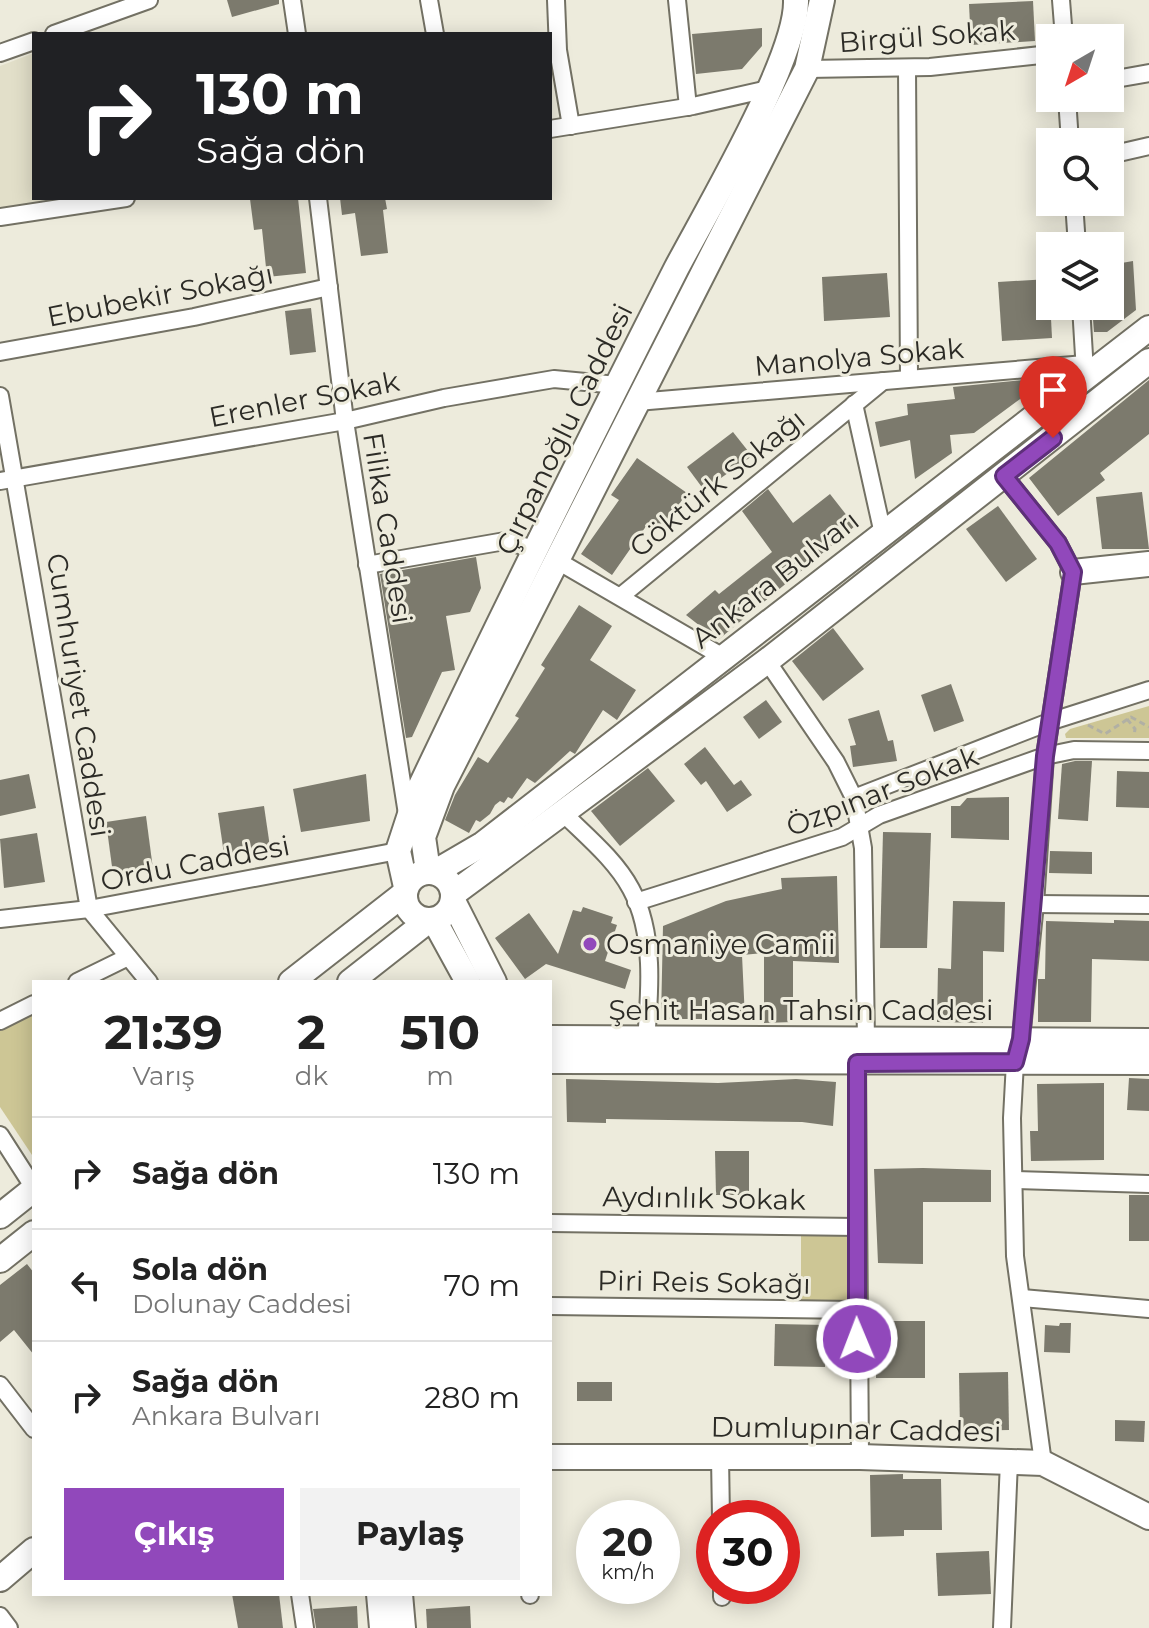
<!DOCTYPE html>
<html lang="tr">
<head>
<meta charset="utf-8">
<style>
  body { margin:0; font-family:Montserrat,sans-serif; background:#f2f2f2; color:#222; height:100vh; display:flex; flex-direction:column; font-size:30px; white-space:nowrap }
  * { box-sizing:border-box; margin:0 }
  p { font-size:26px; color:#767676 }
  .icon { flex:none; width:44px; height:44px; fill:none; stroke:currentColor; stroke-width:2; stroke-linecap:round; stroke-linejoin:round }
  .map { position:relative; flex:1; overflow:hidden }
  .sheet { position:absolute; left:32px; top:980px; width:520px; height:616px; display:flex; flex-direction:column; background:#fff; border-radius:0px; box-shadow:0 4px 20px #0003 }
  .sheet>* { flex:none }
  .guide { position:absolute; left:32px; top:32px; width:520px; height:168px; border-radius:0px; box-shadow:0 4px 20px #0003; background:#202124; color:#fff; overflow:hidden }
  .needle { width:52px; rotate:219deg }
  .controls { position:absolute; left:1036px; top:24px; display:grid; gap:16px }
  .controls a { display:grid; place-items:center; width:88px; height:88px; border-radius:0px; background:#fff; box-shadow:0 4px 20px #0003; font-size:40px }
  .speed { position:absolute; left:576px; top:1500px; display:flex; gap:16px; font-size:40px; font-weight:700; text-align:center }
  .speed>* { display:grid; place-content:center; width:104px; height:104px; border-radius:50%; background:#fff; box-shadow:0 4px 20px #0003; line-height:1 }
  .speed small { font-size:20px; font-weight:400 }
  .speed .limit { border:12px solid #d22; background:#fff; color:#111 }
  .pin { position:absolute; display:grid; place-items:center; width:68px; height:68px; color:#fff; margin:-82px -34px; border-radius:50% 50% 50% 0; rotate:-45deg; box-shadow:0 0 8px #0007 }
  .pin .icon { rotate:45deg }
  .me { position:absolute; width:88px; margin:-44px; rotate:359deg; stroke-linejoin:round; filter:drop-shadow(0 0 6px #0008) }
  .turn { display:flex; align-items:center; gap:28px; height:168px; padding:0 32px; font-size:36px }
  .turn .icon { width:104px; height:104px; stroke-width:2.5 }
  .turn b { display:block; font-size:56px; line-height:68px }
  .eta { display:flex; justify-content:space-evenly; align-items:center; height:136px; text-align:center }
  .eta b { font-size:48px; font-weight:700; line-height:56px }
  .primary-button { display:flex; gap:16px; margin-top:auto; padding:16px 32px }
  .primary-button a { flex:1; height:92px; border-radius:0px; background:#9148bb; color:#fff; font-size:32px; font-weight:700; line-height:92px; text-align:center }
  .primary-button a+a { background:#f2f2f2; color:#222 }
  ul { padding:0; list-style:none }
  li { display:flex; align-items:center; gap:24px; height:112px; padding:0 32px; border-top:2px solid #e0e0e0 }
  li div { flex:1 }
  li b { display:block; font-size:30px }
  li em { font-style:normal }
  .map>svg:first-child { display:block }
  .built { fill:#e2dfc9 }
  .green { fill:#cdc695 }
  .building { fill:#7c7a6d }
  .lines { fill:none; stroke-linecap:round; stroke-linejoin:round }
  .street-casing { stroke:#737164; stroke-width:20 }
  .secondary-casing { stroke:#737164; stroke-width:28 }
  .path { stroke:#b1b0a4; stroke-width:3; stroke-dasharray:6 4; stroke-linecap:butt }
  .street { stroke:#fff; stroke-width:16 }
  .secondary { stroke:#fff; stroke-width:24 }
  .route-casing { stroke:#5e2f7a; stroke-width:20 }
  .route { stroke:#9148bb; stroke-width:14 }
  .poi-dot { fill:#9148bb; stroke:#edebdc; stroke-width:3 }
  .labels { text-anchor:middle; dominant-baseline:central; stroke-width:6; stroke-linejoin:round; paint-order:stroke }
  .street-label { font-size:28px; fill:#2c2b26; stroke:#edebdc }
  .poi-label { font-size:28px; fill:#2c2b26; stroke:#edebdc; text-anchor:start }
</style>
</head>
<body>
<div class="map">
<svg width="1149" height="1628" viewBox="0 0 1149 1628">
  <rect width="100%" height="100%" fill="#edebdc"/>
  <polygon class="built" points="34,53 34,198 87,198 0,211 0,66"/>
  <g class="green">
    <polygon points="1149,706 1149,738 1066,738 1065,734 1070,729"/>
    <polygon points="34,1014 34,1154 32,1155 0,1107 0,1031"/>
    <rect x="801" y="1230" width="50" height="72"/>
  </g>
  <g class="building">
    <polygon points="227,0 279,0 279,4 232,17"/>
    <polygon points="1033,1 1035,41 971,45 969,4"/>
    <polygon points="762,28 762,46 742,69 696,74 692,34"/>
    <polygon points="298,198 306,273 267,277 262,229 254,230 250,199"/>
    <polygon points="340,198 385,198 387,209 383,210 388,253 361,256 355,213 342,215"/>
    <polygon points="1133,261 1136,310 1107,332 1094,332 1092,306 1110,306 1110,265"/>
    <polygon points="887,273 890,317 824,321 822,277"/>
    <polygon points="1049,279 1052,338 1002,341 998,282"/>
    <polygon points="311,308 316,352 290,355 285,311"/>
    <polygon points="1024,380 1027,394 974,433 950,435 952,453 915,479 910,440 880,447 875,422 908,415 907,404 955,399 953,387"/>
    <polygon points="1149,380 1149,434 1100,473 1105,480 1058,516 1029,478"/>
    <polygon points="733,432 752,456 704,490 687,467"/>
    <polygon points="637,458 687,493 661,530 649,522 612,575 581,554 619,500 611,495"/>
    <polygon points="768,489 793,523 830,494 855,526 718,640 686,615 715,590 719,594 772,552 742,511"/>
    <polygon points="1142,492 1149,549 1102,549 1096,497"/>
    <polygon points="998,506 1037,559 1006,582 966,529"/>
    <polygon points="476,557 481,588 470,612 446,616 455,670 442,672 412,737 406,738 380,574"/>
    <polygon points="579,605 612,626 590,660 636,690 617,720 603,710 575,754 570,751 535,783 527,778 512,799 508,797 504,803 500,801 495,805 490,814 480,822 476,820 469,833 445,820 455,795 478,757 488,763 519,718 515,716 545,668 541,665"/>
    <polygon points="833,628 864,669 823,701 792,661"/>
    <polygon points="951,684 964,721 934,732 921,695"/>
    <polygon points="766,700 782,722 759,739 743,717"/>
    <polygon points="879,710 888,741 893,740 897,761 853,767 850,746 856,745 848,719"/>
    <polygon points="705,747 734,785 741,780 752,795 727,812 706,781 701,785 684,764"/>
    <polygon points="1075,761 1092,761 1088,821 1058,819 1062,764"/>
    <polygon points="648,768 675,801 620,846 591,811"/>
    <polygon points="1117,771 1149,772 1149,808 1116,807"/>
    <polygon points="29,774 36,808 0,816 0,780"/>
    <polygon points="366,774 370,821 301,832 293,789"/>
    <polygon points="1009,797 1009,840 951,838 951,806 960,806 967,798"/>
    <polygon points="264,806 270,847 224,854 218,813"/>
    <polygon points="146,816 153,869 113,874 106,822"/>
    <polygon points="883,832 931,833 927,948 880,948"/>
    <polygon points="37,833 45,882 4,888 0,839"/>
    <polygon points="1050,851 1092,852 1092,874 1049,873"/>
    <polygon points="837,876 839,963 793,961 793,1022 764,1023 764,953 742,955 745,1019 661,1019 663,926 726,901 782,889 781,878"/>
    <polygon points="953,901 1005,902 1004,952 983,951 983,1023 937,1022 938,968 951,969"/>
    <polygon points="583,907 613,917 611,923 617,925 605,961 631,970 625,989 546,964 525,979 495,938 529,913 558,954 573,910 581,912"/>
    <polygon points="1114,920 1149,921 1149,961 1092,959 1091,1022 1038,1022 1038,979 1045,979 1046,921 1114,923"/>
    <polygon points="1129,1078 1149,1079 1149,1111 1127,1110"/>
    <polygon points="566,1079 718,1083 796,1079 836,1082 833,1126 802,1122 606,1119 606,1123 567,1122"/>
    <polygon points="1104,1083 1104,1160 1031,1161 1030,1131 1038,1131 1037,1084"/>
    <polygon points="715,1151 749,1151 749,1195 716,1195"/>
    <polygon points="923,1168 991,1170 991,1202 923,1202 923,1264 878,1263 874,1169"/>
    <rect x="1129" y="1195" width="20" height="46"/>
    <polygon points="27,1264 34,1273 34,1355 14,1330 0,1342 0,1285"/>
    <rect x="876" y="1321" width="49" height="57"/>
    <polygon points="1060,1323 1071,1323 1070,1353 1044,1352 1045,1325 1059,1326"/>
    <polygon points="775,1324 826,1325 825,1367 774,1366"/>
    <polygon points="1008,1372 1009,1430 960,1431 959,1373"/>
    <rect x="577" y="1382" width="35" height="19"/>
    <polygon points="1115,1420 1145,1421 1144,1442 1115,1441"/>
    <polygon points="903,1474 903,1479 941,1479 942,1530 904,1530 904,1536 871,1537 870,1475"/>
    <polygon points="989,1551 991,1594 938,1596 936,1553"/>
    <polygon points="232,1594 279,1594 283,1628 238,1628"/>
    <polygon points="357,1606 358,1628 316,1628 313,1609"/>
    <polygon points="470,1606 471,1628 427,1628 426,1609"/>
  </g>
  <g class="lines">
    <defs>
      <g id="street">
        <polyline points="292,0 297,34"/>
        <polyline points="429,0 435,34"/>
        <polyline points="556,0 558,50 571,126"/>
        <polyline points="677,0 688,107"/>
        <polyline points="1061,0 1064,38"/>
        <polyline points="54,34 149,0"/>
        <polyline points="0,53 34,41"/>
        <polyline points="907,68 909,378"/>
        <polyline points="807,69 930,67 1050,54"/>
        <polyline points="1110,80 1149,73"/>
        <polyline points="1067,98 1070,142"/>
        <polyline points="550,129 693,106 768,89"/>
        <polyline points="1110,155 1149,146"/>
        <polyline points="318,198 345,421 407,814"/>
        <polyline points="1074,202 1077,246"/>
        <polyline points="0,217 126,198"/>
        <polyline points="1081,306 1085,372"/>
        <polyline points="0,352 194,317 329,287"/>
        <polyline points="0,396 89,909 149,982"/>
        <polyline points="637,402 1085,364"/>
        <polyline points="854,404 883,534"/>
        <polyline points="1004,476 1058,543 1073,572 1045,756 1035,904 1021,1039 1015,1062 1012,1118 1015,1256 1043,1463"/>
        <polyline points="0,481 345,421 444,398 554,379 617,385"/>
        <polyline points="556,560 723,657"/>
        <polyline points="367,565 505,541 538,550"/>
        <polyline points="621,596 883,381"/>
        <polyline points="767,661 836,762 854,798 863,848 866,1040"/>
        <polyline points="854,798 1049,722 1149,690"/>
        <path d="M561,811C585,835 615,859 631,889C655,933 650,992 646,1040"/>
        <polyline points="636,902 842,837 879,815 1045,756 1074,750 1149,751"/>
        <polyline points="1035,904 1149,905"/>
        <polyline points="0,919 89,909 398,851"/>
        <polyline points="77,982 128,957"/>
        <polyline points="0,1021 34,1004"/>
        <polyline points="857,1063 860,1457"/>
        <polyline points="0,1135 34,1188"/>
        <polyline points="1014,1180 1149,1184"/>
        <polyline points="550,1223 857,1227"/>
        <polyline points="1022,1298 1149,1309"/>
        <polyline points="550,1306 856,1310"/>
        <polyline points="0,1385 34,1429"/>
        <polyline points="720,1457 721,1518"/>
        <polyline points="722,1586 722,1597"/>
        <polyline points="300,1594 305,1628"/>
        <polyline points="530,1594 530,1595"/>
        <polyline points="0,1616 9,1628"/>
        <polyline points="1002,1628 1009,1461"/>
      </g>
      <g id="secondary">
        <polyline points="1073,572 1149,564"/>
        <polyline points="428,871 423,837 442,786 807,69 822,0"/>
        <circle cx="429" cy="896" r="24"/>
        <polyline points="435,872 483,844 1149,328"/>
        <path d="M406,887L398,851L416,796C500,619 587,444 676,269C706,212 798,57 796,0"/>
        <polyline points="453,894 767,661 1149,361"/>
        <polyline points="453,901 494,982"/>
        <polyline points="434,920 468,982"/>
        <polyline points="291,982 405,893"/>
        <polyline points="350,982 429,920"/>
        <polyline points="550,1038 1149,1041"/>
        <polyline points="550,1061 1149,1062"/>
        <polyline points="0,1216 34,1189"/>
        <polyline points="0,1260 34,1233"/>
        <polyline points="550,1457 860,1457 1043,1463 1149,1517"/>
        <polyline points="0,1579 34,1550"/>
        <polyline points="379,1594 382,1628"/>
        <polyline points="400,1594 403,1628"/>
      </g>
    </defs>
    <use href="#street" class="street-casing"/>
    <use href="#secondary" class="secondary-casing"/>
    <g class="path">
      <polyline points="1127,719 1135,729 1134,736"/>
      <polyline points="1088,725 1105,734 1131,717 1149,727"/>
    </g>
    <use href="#street" class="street"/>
    <use href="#secondary" class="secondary"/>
  </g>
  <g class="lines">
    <defs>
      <polyline id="route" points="857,1339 857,1063 1015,1062 1021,1039 1045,756 1073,572 1058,543 1004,476 1053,438"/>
    </defs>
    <use href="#route" class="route-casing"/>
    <use href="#route" class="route"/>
  </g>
  <circle class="poi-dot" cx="590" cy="944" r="8"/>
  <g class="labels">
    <g class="street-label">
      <text transform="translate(927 36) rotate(-4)">Birgül Sokak</text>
      <text transform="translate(160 295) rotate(-11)">Ebubekir Sokağı</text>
      <text transform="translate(859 357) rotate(-5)">Manolya Sokak</text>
      <text transform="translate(304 399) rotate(-11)">Erenler Sokak</text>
      <text transform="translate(564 429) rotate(-64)">Çırpanoğlu Caddesi</text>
      <text transform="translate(717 483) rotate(-39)">Göktürk Sokağı</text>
      <text transform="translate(388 528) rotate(81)">Filika Caddesi</text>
      <text transform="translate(775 579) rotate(-38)">Ankara Bulvarı</text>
      <text transform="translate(79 695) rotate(81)">Cumhuriyet Caddesi</text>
      <text transform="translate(882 791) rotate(-21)">Özpınar Sokak</text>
      <text transform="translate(195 863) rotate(-11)">Ordu Caddesi</text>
      <text x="801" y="1010">Şehit Hasan Tahsin Caddesi</text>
      <text transform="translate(704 1198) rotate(1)">Aydınlık Sokak</text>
      <text transform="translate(704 1282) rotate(1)">Piri Reis Sokağı</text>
      <text transform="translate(856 1429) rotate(1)">Dumlupınar Caddesi</text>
    </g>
    <g class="poi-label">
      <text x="606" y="944">Osmaniye Camii</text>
    </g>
  </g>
</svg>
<div class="controls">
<a><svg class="needle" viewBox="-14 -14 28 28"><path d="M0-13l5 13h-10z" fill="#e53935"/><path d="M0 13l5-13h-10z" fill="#767676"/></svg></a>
<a><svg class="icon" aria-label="search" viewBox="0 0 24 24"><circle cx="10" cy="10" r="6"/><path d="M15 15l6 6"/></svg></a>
<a><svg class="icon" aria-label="layers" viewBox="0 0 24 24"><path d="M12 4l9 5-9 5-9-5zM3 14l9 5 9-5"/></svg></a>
</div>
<div class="speed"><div>20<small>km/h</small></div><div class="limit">30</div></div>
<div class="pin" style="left:1053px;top:438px;background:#d93025"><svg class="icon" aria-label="arrive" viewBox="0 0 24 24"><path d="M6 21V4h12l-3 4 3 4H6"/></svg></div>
<svg class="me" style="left:857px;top:1339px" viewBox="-20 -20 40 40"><circle r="17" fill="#9148bb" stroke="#fff" stroke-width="3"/><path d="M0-11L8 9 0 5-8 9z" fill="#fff"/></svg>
<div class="guide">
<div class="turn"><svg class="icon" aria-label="right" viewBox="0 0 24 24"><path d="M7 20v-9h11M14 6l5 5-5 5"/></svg><div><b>130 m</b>Sağa dön</div></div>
</div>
<section class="sheet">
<div class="eta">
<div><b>21:39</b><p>Varış</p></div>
<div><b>2</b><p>dk</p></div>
<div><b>510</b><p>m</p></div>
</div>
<ul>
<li><svg class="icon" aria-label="right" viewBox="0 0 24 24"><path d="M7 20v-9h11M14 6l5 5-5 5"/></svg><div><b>Sağa dön</b></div><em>130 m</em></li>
<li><svg class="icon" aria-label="left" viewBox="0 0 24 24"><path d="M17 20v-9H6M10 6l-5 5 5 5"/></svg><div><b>Sola dön</b><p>Dolunay Caddesi</p></div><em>70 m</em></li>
<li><svg class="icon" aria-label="right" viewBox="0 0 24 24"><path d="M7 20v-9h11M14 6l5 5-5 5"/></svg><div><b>Sağa dön</b><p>Ankara Bulvarı</p></div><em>280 m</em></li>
</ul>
<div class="primary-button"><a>Çıkış</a><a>Paylaş</a></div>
</section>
</div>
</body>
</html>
